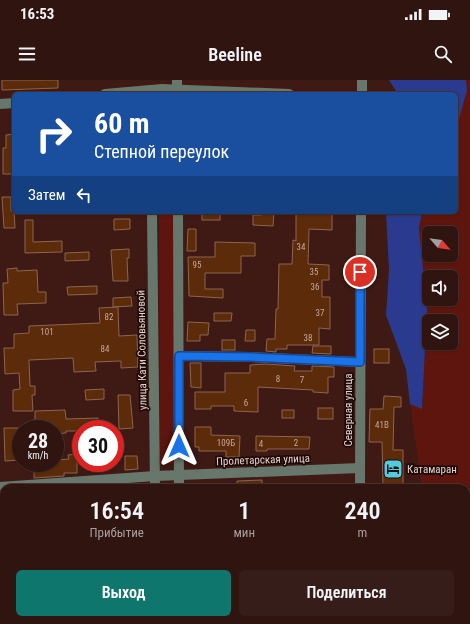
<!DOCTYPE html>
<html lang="ru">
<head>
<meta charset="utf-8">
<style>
  body { margin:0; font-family:"Roboto Condensed",sans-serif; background:#371d19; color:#f1f3f6; height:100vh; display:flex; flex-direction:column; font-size:15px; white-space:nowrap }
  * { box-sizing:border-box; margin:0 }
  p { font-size:13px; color:#a79e9f }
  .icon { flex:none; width:22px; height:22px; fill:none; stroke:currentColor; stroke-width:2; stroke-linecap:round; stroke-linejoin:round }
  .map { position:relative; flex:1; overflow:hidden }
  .drawer { position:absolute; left:0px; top:404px; width:470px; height:140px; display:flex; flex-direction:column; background:#2f1410; border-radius:12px 12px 0 0; box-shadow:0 1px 3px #0004,0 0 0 1px #4a3330 }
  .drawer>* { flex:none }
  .guide { position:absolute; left:12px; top:12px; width:446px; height:122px; border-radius:6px; box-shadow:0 1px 3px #0004,0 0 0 1px #4a3330; background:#1a4fa0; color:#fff; overflow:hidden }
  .needle { width:26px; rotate:118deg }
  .buttons { position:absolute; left:422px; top:146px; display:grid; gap:8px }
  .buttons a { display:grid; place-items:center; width:36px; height:36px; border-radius:6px; background:#2f1410; box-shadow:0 1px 3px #0004,0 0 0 1px #4a3330; font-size:20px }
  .speed { position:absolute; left:12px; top:340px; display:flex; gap:8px; font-size:20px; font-weight:700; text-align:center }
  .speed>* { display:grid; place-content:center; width:52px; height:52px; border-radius:50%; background:#2f1410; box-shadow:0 1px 3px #0004,0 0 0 1px #4a3330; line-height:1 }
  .speed small { font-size:10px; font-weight:400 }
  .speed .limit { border:6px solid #d22; background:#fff; color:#111 }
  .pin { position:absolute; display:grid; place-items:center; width:34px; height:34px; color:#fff; margin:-17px; border:2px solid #fff; border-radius:50%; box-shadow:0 1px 4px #0007 }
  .me { position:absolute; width:44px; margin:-22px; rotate:0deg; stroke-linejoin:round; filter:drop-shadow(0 0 3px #0008) }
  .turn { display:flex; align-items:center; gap:14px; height:84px; padding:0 16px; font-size:18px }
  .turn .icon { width:52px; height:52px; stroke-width:2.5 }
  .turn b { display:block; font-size:28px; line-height:34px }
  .then { display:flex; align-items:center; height:38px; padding:0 16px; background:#0003; gap:8px; font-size:15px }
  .eta { display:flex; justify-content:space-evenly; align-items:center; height:68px; text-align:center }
  .eta b { font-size:24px; font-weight:600; line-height:28px }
  .button { display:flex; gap:8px; margin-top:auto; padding:8px 16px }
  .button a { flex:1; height:46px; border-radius:6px; background:#0f766e; color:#fff; font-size:16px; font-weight:600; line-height:46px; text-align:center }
  .button a+a { background:#371d19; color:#f1f3f6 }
  .status { display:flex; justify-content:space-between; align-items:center; height:28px; padding:0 20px; background:#2f1410; direction:ltr }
  .status svg { height:11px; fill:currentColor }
  header { display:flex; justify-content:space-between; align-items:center; height:52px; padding:0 16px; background:#2f1410; font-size:18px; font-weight:600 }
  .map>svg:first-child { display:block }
  .green { fill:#5d150d; fill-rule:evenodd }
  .water { fill:#2a3b8f }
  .building { fill:#5c2b09; stroke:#8b6550 }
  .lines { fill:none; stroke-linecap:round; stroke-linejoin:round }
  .minor { stroke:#68776b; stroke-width:10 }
  .route-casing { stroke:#114b97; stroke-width:10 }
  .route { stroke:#1a73e8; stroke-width:7 }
  .labels { text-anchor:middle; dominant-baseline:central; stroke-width:3.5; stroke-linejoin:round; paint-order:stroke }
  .number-label { font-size:9px; fill:#c5a69a }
  .street-label { font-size:11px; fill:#e8cfca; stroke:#1b0a08 }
  .poi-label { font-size:11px; fill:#e8cfca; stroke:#1b0a08; text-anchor:start }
</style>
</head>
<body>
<div class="status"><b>16:53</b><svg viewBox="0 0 49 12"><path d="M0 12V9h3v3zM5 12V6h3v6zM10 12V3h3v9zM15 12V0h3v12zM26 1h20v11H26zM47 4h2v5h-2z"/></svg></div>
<header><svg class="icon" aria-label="menu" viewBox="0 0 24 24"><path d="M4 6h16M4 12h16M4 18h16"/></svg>Beeline<svg class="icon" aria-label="search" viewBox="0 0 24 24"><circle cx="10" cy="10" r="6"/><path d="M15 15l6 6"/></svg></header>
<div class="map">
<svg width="470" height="544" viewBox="0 0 470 544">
  <rect width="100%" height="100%" fill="#3f1a15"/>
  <g class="green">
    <path d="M466,0H470V492L466,485V408H422L410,324L422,328L427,229L419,148L422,132H456V50L467,10ZM429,153H451V175H429ZM429,197H451V219H429ZM429,241H451V263H429Z"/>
    <polygon points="159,132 173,132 176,384 160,385"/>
    <rect x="159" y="540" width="19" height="4"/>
  </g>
  <g class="water">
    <polygon points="389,0 466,0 467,10 456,50 456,14 398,14"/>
    <polygon points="386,132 422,132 419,148 427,229 422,329 410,324 406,289 386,235 389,190"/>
    <polygon points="466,485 470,492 470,544 433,544 432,540 466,540"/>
  </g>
  <g class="building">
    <polygon points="2,0 58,0 58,8 2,10"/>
    <polygon points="14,54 14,94 3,94 3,68 6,68 6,55"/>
    <polygon points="2,117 11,117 11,131 14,131 15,148 4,148"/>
    <rect x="202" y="132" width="18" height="8"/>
    <polygon points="262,132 274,132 273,146 253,145 253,135 262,135"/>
    <polygon points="296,132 332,132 332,150 309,149 308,184 329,185 329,200 322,200 322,217 330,217 330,249 319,248 319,265 287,265 287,269 276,269 276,272 266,271 267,259 275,259 276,229 278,229 279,184 292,184 293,160 296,161"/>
    <polygon points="114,139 130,139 130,149 114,150"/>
    <polygon points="25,140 33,140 33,162 62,161 62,172 25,173"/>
    <polygon points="188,149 196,149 196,171 187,171"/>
    <polygon points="215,162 255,163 255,176 241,176 241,193 205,193 205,209 223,209 223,218 189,216 188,177 215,177"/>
    <polygon points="129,169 129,178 127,178 128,201 113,201 111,170"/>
    <polygon points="89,172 89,180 65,181 65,173"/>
    <polygon points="17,188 17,191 37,190 38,212 46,212 46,223 17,224 18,235 4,235 3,203 8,203 7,189"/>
    <polygon points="97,206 97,214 68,215 67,207"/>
    <polygon points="131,217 132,226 113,227 113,218"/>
    <polygon points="118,227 119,256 137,255 138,287 121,288 121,281 95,282 96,291 74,292 73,278 29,280 30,306 35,306 35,315 32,315 33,331 13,331 13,310 20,309 19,293 5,294 4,268 14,268 14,254 29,253 29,246 100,243 99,228"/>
    <polygon points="214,233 232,233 231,241 214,241"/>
    <polygon points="188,242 209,243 208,255 200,255 200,261 187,261"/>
    <polygon points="246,250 255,250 255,261 245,261"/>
    <rect x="222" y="260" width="13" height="10"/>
    <polygon points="313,266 331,266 331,274 312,273"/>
    <rect x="374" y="269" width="15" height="14"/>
    <polygon points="190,283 201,283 201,308 191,307"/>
    <polygon points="266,284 295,286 294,291 312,291 312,286 334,287 334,297 328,297 328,313 313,312 313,310 258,307 258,332 234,331 234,326 211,326 211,329 195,329 195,312 225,312 225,293 250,293 250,285"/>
    <polygon points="104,309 104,319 86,320 85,310"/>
    <polygon points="118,315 130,315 133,348 119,349"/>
    <polygon points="384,316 401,317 401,327 394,327 393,370 403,370 403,408 383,408 382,362 369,362 370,329 383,329"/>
    <rect x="318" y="328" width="15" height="11"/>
    <polygon points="65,330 66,339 98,338 99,349 81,349 81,351 66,351 66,353 55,354 55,349 35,349 35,331"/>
    <rect x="282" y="330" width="12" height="8"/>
    <polygon points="195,347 211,347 211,355 240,356 239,377 226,377 226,371 199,371 199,367 195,367"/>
    <polygon points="4,348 21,348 21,380 5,381"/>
    <polygon points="256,356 310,357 309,369 267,369 267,371 256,371"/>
    <polygon points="77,374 77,393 64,393 64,396 34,398 34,383 55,383 55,380 69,379 68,375"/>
    <polygon points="125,376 137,376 138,389 125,390"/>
    <polygon points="262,400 262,408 237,408 237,401"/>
  </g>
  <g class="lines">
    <g class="minor">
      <polyline points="177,0 177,14"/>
      <polyline points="362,0 362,14"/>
      <polyline points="105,14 162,9 289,14"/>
      <polyline points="0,24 14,23"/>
      <polyline points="152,132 155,408"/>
      <polyline points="178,132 179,408"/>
      <polyline points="179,276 251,277 360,282"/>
      <polyline points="0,407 155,396 360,388"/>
      <polyline points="360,408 361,132"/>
      <polyline points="156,540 156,544"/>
      <polyline points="181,540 181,544"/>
      <polyline points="359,544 359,540"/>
    </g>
  </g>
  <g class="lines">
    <defs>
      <polyline id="route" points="179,366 179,276 251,277 360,282 360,192"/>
    </defs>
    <use href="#route" class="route-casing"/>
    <use href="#route" class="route"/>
  </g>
  <defs>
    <symbol id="hotel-square" viewBox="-11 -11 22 22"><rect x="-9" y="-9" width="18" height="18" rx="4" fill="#54cadd" stroke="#1b0a08"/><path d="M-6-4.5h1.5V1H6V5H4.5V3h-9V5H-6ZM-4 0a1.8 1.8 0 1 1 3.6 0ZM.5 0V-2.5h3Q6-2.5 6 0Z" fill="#111"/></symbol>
  </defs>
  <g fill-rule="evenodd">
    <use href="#hotel-square" x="382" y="378" width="22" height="22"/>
  </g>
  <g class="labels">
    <g class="number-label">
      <text x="301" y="167">34</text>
      <text x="197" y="185">95</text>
      <text x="314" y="192">35</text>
      <text x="315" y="207">36</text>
      <text x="320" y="233">37</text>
      <text x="109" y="237">82</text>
      <text x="47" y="252">101</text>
      <text x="308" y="258">38</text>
      <text x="105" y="269">84</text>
      <text x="278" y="299">8</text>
      <text x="302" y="300">7</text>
      <text x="246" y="323">6</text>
      <text x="382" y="345">41В</text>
      <text x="226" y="363">109Б</text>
      <text x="296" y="363">2</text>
      <text x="261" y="364">4</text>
    </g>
    <g class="street-label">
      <text transform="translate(142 270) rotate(-91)">улица Кати Соловьяновой</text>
      <text transform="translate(348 330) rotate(-90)">Северная улица</text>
      <text transform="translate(263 380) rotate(-2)">Пролетарская улица</text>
    </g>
    <g class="poi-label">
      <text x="407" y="389">Катамаран</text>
    </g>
  </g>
</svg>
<div class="buttons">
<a><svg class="needle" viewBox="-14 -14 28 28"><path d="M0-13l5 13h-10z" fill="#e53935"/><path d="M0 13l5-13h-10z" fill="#a79e9f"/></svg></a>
<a><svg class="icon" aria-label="sound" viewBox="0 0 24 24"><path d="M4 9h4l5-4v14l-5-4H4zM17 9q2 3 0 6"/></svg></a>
<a><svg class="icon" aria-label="layers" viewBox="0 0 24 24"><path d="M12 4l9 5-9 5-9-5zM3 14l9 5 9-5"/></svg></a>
</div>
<div class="speed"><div>28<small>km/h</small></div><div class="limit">30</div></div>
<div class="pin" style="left:360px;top:192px;background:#d93025"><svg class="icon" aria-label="arrive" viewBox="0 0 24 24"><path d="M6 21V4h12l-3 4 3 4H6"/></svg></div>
<svg class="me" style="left:179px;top:366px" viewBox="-20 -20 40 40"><path d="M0-17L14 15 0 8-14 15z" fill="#1a73e8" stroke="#fff" stroke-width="4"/></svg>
<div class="guide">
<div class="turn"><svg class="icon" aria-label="right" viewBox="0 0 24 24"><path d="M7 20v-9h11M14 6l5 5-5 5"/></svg><div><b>60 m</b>Степной переулок</div></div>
<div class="then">Затем<svg class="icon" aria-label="left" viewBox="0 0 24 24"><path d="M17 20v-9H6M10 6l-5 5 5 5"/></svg></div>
</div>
<section class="drawer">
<div class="eta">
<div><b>16:54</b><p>Прибытие</p></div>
<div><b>1</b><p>мин</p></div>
<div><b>240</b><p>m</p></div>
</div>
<div class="button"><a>Выход</a><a>Поделиться</a></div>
</section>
</div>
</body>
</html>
